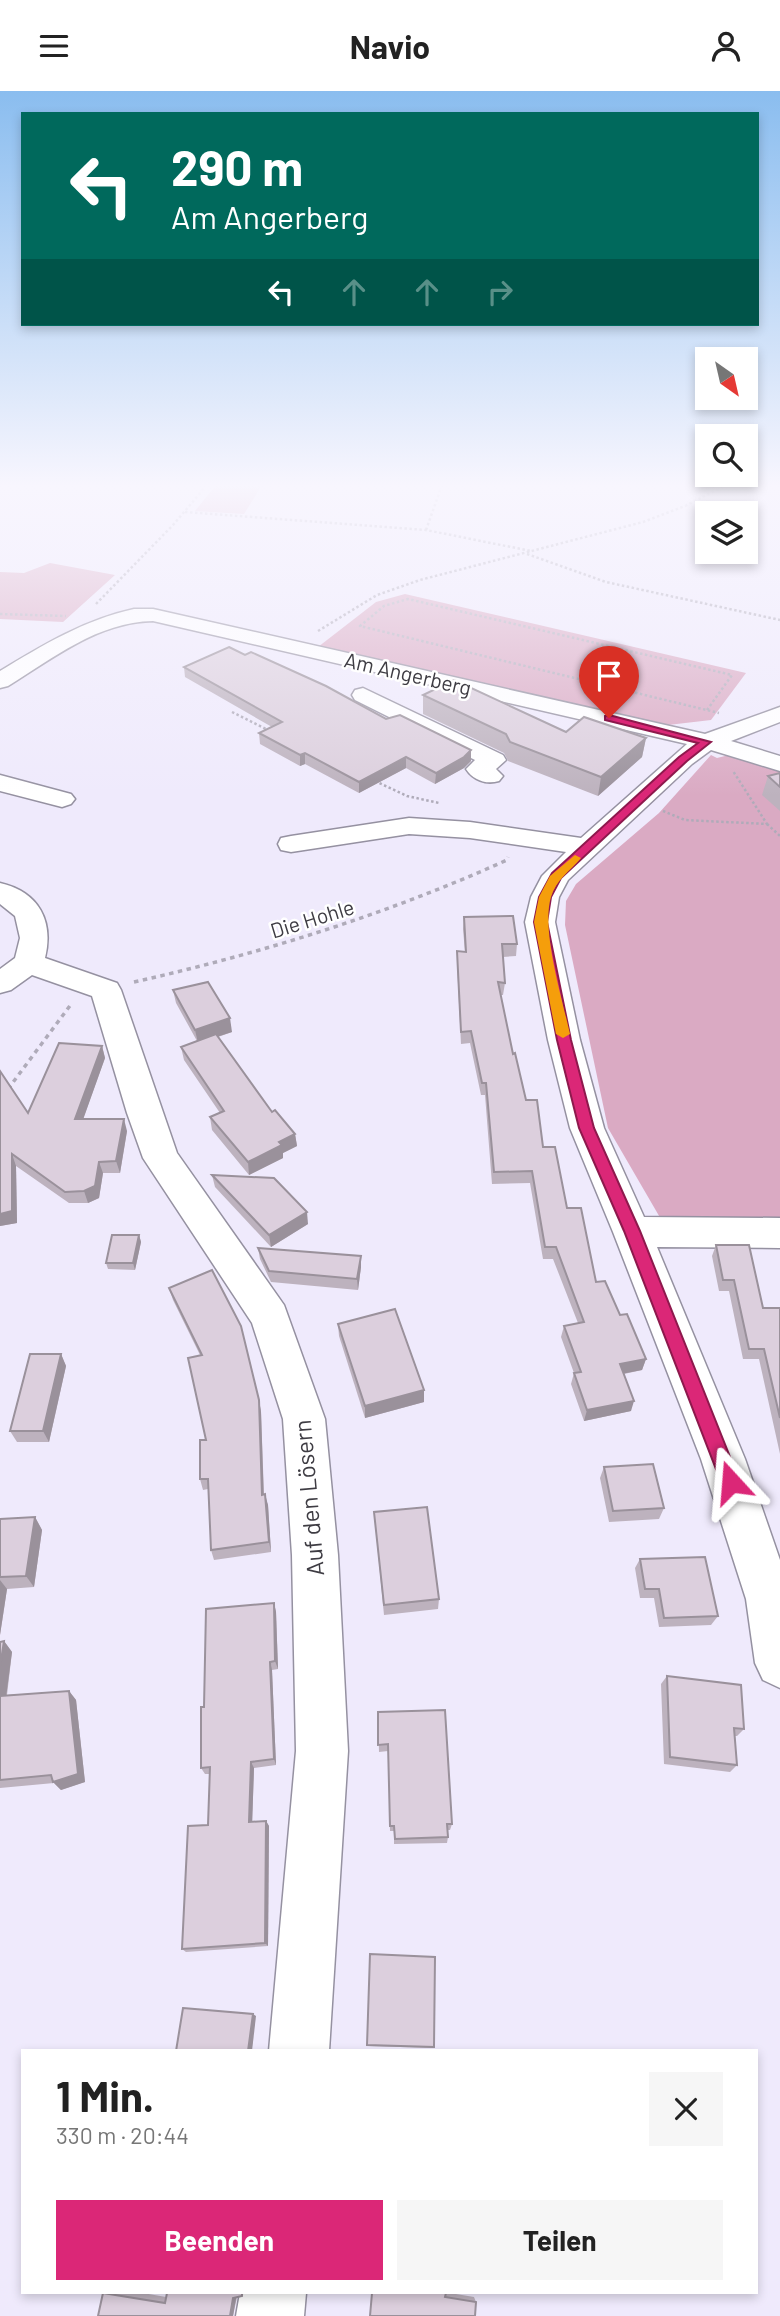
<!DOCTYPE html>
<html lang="de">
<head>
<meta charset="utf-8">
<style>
  body { margin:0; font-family:Barlow,sans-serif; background:#f6f6f6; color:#222; height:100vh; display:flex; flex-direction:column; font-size:26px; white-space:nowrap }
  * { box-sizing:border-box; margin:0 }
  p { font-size:23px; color:#767676 }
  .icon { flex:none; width:38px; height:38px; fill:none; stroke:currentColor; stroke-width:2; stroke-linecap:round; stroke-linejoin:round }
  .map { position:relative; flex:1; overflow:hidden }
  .side { position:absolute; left:21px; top:1958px; width:737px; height:245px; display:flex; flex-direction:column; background:#fff; border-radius:0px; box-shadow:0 4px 10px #0003 }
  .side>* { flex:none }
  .top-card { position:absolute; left:21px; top:21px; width:738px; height:214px; border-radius:0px; box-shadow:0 4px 10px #0003; background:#00695c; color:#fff; overflow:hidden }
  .needle { width:46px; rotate:146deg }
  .fabs { position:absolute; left:695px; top:256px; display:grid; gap:14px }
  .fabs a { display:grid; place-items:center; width:63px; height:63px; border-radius:0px; background:#fff; box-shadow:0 4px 10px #0003; font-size:35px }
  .pin { position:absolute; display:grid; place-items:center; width:60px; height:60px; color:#fff; margin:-72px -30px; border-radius:50% 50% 50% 0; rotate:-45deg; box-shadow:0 0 7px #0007 }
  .pin .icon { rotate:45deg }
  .me { position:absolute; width:77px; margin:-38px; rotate:341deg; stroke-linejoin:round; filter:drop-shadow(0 0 5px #0008) }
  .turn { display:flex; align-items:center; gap:24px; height:147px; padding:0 35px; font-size:32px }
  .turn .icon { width:91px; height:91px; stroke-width:2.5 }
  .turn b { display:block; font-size:49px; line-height:60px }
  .lanes { display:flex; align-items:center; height:66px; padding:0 35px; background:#0003; justify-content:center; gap:35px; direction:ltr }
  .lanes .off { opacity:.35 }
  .round { display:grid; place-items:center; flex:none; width:74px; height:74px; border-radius:0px; background:#f6f6f6 }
  .summary { display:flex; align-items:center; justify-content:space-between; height:119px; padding:0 35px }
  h1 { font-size:42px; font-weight:700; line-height:52px }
  .action { display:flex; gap:14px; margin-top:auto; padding:14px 35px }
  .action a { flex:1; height:80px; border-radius:0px; background:#db2777; color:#fff; font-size:28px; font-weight:700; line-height:80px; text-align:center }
  .action a+a { background:#f6f6f6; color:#222 }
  header { display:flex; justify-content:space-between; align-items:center; height:91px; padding:0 35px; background:#fff; font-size:32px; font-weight:700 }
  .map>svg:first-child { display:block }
  .green { fill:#daaac3 }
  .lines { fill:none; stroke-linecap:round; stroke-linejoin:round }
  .minor-casing { stroke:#9591a1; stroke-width:3 }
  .path-far1 { stroke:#afabb9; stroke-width:2.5; stroke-dasharray:2.5 2.5; stroke-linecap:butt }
  .path { stroke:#afabb9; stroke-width:3.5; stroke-dasharray:4.5 4.5; stroke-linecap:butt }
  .minor { fill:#fff; fill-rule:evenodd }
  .wall { fill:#bdb2be }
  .shaded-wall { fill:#9a919b }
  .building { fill:#dccfdd; stroke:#9a919b; stroke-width:2 }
  .route { fill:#db2777; stroke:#8e194d; stroke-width:2 }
  .slow { fill:#f59e0b }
  .labels { text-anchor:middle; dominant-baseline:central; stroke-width:5; stroke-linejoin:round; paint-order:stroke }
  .far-street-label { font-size:21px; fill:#3e3c43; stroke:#fff }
  .street-label { font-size:24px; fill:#3e3c43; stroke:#fff }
</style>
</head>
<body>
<header><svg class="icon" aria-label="menu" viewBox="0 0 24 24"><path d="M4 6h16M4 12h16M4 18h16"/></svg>Navio<svg class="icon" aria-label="person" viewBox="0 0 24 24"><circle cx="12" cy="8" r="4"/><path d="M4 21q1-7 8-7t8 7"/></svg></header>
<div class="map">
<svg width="780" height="2225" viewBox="0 0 780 2225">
  <rect width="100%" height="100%" fill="#efeafc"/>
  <g class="green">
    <polygon points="216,394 262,394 244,423 195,420"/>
    <polygon points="50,472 115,484 63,531 0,528 0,481 24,482"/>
    <polygon points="405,503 746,582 711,629 668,634 318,556 376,511"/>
    <polygon points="733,663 780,680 780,1130 662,1130 608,1037 565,834 566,810 576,793 659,722 711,664 717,667"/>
  </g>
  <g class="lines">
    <defs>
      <g id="minor">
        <path d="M134,518H153L705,643L780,616V631L731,650L780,665V680L711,659L692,673L568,789L559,806L555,831L580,949L604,1037L644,1126L780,1127V1157L657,1156L745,1368L780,1469V1597L763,1589L755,1572L746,1508L701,1368L613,1141L570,1037L548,949L525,831L531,806L542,785L566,761L470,747L409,743L291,761L281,759L278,753L281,747L291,745L409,727L470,731L581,747L687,653L153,530C98,531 53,567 8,595L0,597V580C43,554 84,529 134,518Z"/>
        <path d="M363,597L503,664L506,669L496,678L503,685L499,690C486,694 473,689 466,678L475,669L355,609L352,604L355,599Z"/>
        <polygon points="0,684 71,703 75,708 71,713 62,716 0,700"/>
        <path d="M0,792C39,801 54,830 45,867L117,892L121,899L177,1062L284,1214L325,1328L338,1464L348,1660L329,1960H269L296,1660L292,1464L283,1328L252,1232L143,1067L127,1022L92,905L32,884L11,899L0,902V878L15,867L20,847L15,825L0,813Z"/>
        <polygon points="240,2202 306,2202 304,2225 236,2225"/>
      </g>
    </defs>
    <use href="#minor" class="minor-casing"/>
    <g class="path-far1">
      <polyline points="692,394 718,398"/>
      <polyline points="185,421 426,439 531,460"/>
      <polyline points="426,439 442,394"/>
      <polyline points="527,463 606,491 780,529"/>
      <polyline points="96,513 173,434 207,394"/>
      <polyline points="0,523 66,525"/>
      <polyline points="318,540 377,504 420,489 643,431 685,415 726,394"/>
      <polyline points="707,619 732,584 408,508 384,515 360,535 719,622"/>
      <polyline points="232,621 270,640"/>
      <polyline points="375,690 407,705 439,712"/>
      <polyline points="663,720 685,729 767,733 733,680"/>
      <polyline points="767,733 780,745"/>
    </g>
    <g class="path">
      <path d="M134,891C263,862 387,823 507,769L508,766"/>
      <polyline points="8,998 72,912"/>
    </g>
    <use href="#minor" class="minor"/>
  </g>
  <g class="wall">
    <polygon points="184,576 386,628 471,659 471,670 464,677 435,693 406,677 359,702 305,673 300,675 260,653 259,642 272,636 185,586"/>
    <polygon points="423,604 566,641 646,647 642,666 598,705 508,670 504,662 423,623"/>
    <polygon points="780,682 780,720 762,704 768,685"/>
    <polygon points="464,826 517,853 516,865 503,866 505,892 503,904 500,904 513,963 526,1009 543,1056 596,1191 620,1224 646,1268 642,1279 624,1283 631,1320 584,1330 571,1293 574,1282 561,1246 564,1235 578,1232 553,1168 543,1168 530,1092 492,1093 485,1004 481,1004 470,952 461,953 457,873 457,860 465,861 463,838"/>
    <polygon points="173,899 232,941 218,946 272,1021 295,1043 297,1055 283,1062 283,1067 249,1084 212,1039 210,1026 220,1022 184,969 181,956 197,950 176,912"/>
    <polygon points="102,955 105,967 83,1028 127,1040 120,1082 103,1082 99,1107 88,1112 69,1112 16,1075 17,1132 0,1135 0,980 28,1022"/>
    <polygon points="212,1084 308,1133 271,1156 215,1096"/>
    <polygon points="139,1144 141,1151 135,1179 108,1178 106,1172"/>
    <polygon points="716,1154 763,1217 780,1217 780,1363 759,1268 743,1268 729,1200 719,1200 712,1165"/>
    <polygon points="258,1157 361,1165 361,1176 358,1199 271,1191 260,1168"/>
    <polygon points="169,1197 259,1309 261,1321 264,1404 268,1414 271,1461 214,1469 211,1459 208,1398 203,1399 200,1388 206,1349 200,1264 173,1209"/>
    <polygon points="338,1233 424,1311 365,1327 339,1245"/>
    <polygon points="61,1263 66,1275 49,1351 17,1351 10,1340"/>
    <polygon points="604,1376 664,1417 659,1428 609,1431 600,1387"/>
    <polygon points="374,1421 439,1508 438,1518 384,1524"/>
    <polygon points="35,1426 42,1439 34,1496 7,1498 0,1544 0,1428"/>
    <polygon points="640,1468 718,1525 711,1534 659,1536 654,1507 640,1507 635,1477"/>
    <polygon points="274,1512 276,1521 278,1578 272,1579 276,1674 254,1677 252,1731 266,1730 269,1735 268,1855 186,1861 182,1858 208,1734 210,1683 205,1683 201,1677 204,1616"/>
    <polygon points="4,1550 12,1561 7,1604 69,1600 76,1609 85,1691 61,1699 54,1692 0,1697 0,1551"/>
    <polygon points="667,1585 744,1638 737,1645 735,1645 737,1674 730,1681 664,1673 661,1593"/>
    <polygon points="378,1621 452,1733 450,1739 448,1739 448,1746 447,1752 394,1753 394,1740 390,1740 388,1660 379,1661"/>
    <polygon points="367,1954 434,1956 433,1957 368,1955"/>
    <polygon points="103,2202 143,2202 166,2206 167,2202 244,2202 242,2205 237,2206 233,2225"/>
    <polygon points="372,2202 450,2202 474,2206 476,2211"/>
  </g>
  <g class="shaded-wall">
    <polygon points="646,647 642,666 598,705 601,686"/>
    <polygon points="471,659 471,670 464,677 435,693 436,682"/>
    <polygon points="305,662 305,673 300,675 300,664"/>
    <polygon points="406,666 406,677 359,702 359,691"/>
    <polygon points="230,927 232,941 198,952 195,939"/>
    <polygon points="102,955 105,967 79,1040 75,1028"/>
    <polygon points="124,1028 127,1040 120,1082 116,1070"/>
    <polygon points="295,1043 297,1055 283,1062 283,1067 249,1084 248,1071 279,1051"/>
    <polygon points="12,1063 16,1075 17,1132 0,1135 0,1123"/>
    <polygon points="99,1071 103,1082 99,1107 88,1112 84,1100"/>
    <polygon points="307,1121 308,1133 271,1156 269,1144"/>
    <polygon points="139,1144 141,1151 135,1179 133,1172"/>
    <polygon points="361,1165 361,1176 358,1199 357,1188"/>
    <polygon points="61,1263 66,1275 49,1351 43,1340"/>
    <polygon points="646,1268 642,1279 616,1284 620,1273"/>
    <polygon points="424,1299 424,1311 365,1327 365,1315"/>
    <polygon points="259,1309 261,1321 264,1414 262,1404"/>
    <polygon points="634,1310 631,1320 584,1330 587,1319"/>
    <polygon points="265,1403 268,1414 271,1461 269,1451"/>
    <polygon points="35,1426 42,1439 34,1496 26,1485"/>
    <polygon points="0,1489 7,1498 0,1544"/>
    <polygon points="274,1512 276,1521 278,1578 275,1570"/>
    <polygon points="4,1550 12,1561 5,1614 0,1609 0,1576"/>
    <polygon points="270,1571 272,1579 276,1674 274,1668"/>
    <polygon points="69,1600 76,1609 85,1691 61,1699 53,1691"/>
    <polygon points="251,1671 254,1677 252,1737 249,1731"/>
    <polygon points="266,1730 269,1735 268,1855 265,1852"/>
    <polygon points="253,1923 256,1925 252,1960 248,1960"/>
    <polygon points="237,2202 233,2225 235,2225 230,2225 233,2207"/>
  </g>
  <g class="building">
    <polygon points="229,556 245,564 251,561 326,595 386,628 400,624 471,659 464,666 436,682 406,666 359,691 305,662 300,664 259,642 282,631 184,576"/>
    <polygon points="454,589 566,641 584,626 646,647 601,686 510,651 506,643 423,604"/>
    <polygon points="780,682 780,696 768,685"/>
    <polygon points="513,825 517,853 502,853 505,892 498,891 513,963 515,962 526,1009 537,1009 543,1056 555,1056 567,1117 581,1117 596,1191 605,1190 620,1224 627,1223 646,1268 620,1273 634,1310 587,1319 574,1282 581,1281 564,1235 584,1231 556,1156 545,1156 532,1080 494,1081 486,992 482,992 471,940 461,941 457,860 466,861 464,826"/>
    <polygon points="208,891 230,927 195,939 173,899"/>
    <polygon points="216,943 272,1021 275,1019 295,1043 279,1051 282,1054 248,1071 210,1026 224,1020 181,956"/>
    <polygon points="59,952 102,955 75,1028 124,1028 116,1070 99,1071 95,1095 84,1100 65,1101 12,1063 12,1120 0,1123 0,980 28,1022"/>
    <polygon points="212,1084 274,1087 307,1121 269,1144"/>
    <polygon points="112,1144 139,1144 133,1172 106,1172"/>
    <polygon points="716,1154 749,1154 763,1217 780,1217 780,1327 764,1258 749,1258 734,1189 723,1189"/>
    <polygon points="258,1157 361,1165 357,1188 269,1180"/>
    <polygon points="212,1179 241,1235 259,1309 262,1404 265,1403 269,1451 211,1459 208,1388 200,1388 200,1349 206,1349 188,1267 202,1264 169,1197"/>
    <polygon points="395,1218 424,1299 365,1315 338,1233"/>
    <polygon points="30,1263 61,1263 43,1340 10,1340"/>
    <polygon points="653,1373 664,1417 613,1420 604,1376"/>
    <polygon points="427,1416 439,1508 384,1514 374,1421"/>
    <polygon points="35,1426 26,1485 0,1486 0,1428"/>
    <polygon points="705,1466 718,1525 664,1527 659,1498 645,1498 640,1468"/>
    <polygon points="274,1512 275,1570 270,1571 274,1668 251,1671 249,1731 266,1730 265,1852 182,1858 188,1735 208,1734 210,1676 201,1677 201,1616 204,1616 206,1518"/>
    <polygon points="4,1550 0,1576 0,1551"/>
    <polygon points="667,1585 741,1594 744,1638 734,1637 737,1674 670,1666"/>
    <polygon points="69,1600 78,1683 53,1691 51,1684 0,1689 0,1605"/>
    <polygon points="445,1619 452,1733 447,1733 448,1746 395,1748 394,1735 390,1735 388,1653 378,1654 378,1621"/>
    <polygon points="370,1863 435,1866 434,1956 367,1954"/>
    <polygon points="183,1917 253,1923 248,1960 176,1960"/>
    <polygon points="103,2202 165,2212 167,2202 242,2202 242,2205 233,2207 230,2225 98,2225"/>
    <polygon points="372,2202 446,2202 445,2206 476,2211 475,2225 370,2225"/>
  </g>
  <linearGradient id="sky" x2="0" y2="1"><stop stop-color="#8abdef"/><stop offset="0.56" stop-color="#f8f6fe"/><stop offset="1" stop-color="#f8f6fe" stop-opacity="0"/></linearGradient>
  <rect width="780" height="705" fill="url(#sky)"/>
  <polygon class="route" points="609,624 711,651 687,670 561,787 551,806 547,831 571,949 594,1037 640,1140 740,1391 737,1398 731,1400 724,1398 721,1391 624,1140 579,1037 557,949 534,831 539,806 552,782 679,666 698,652 605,629 605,625"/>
  <path class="slow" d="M575,764L581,767C570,780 556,789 551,806C541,839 562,907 570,943L563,947L556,943L534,831L539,806L550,785Z"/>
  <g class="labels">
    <g class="far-street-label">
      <text transform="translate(408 582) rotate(13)">Am Angerberg</text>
      <text transform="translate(312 827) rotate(-17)">Die Hohle</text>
    </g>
    <g class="street-label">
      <text transform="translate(308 1407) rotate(-95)">Auf den Lösern</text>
    </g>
  </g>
</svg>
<div class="fabs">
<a><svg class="needle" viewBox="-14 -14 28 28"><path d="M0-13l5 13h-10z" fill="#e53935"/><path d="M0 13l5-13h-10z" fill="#767676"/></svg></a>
<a><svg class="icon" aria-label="search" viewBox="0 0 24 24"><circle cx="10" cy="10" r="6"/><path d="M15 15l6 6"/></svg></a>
<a><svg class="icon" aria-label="layers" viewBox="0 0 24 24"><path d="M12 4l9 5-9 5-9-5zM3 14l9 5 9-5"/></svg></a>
</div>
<div class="pin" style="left:609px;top:627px;background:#d93025"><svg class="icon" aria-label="arrive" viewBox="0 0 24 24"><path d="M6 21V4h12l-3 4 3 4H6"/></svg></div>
<svg class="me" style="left:731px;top:1391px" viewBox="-20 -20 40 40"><path d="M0-17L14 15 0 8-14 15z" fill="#db2777" stroke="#fff" stroke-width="4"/></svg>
<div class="top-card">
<div class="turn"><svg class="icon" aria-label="left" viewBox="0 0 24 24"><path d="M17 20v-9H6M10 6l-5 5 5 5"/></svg><div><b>290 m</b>Am Angerberg</div></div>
<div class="lanes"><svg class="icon" aria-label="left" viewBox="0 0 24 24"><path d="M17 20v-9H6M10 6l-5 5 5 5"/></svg><svg class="icon off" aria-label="ahead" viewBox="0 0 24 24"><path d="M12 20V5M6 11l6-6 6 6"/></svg><svg class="icon off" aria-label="ahead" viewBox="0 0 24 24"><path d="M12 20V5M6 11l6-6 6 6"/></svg><svg class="icon off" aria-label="right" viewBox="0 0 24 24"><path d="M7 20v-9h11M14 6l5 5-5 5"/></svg></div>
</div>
<section class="side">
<div class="summary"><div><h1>1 Min.</h1><p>330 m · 20:44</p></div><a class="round"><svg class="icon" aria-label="close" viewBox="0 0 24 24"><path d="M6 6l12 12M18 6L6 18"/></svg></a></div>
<div class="action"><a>Beenden</a><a>Teilen</a></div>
</section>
</div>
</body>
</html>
